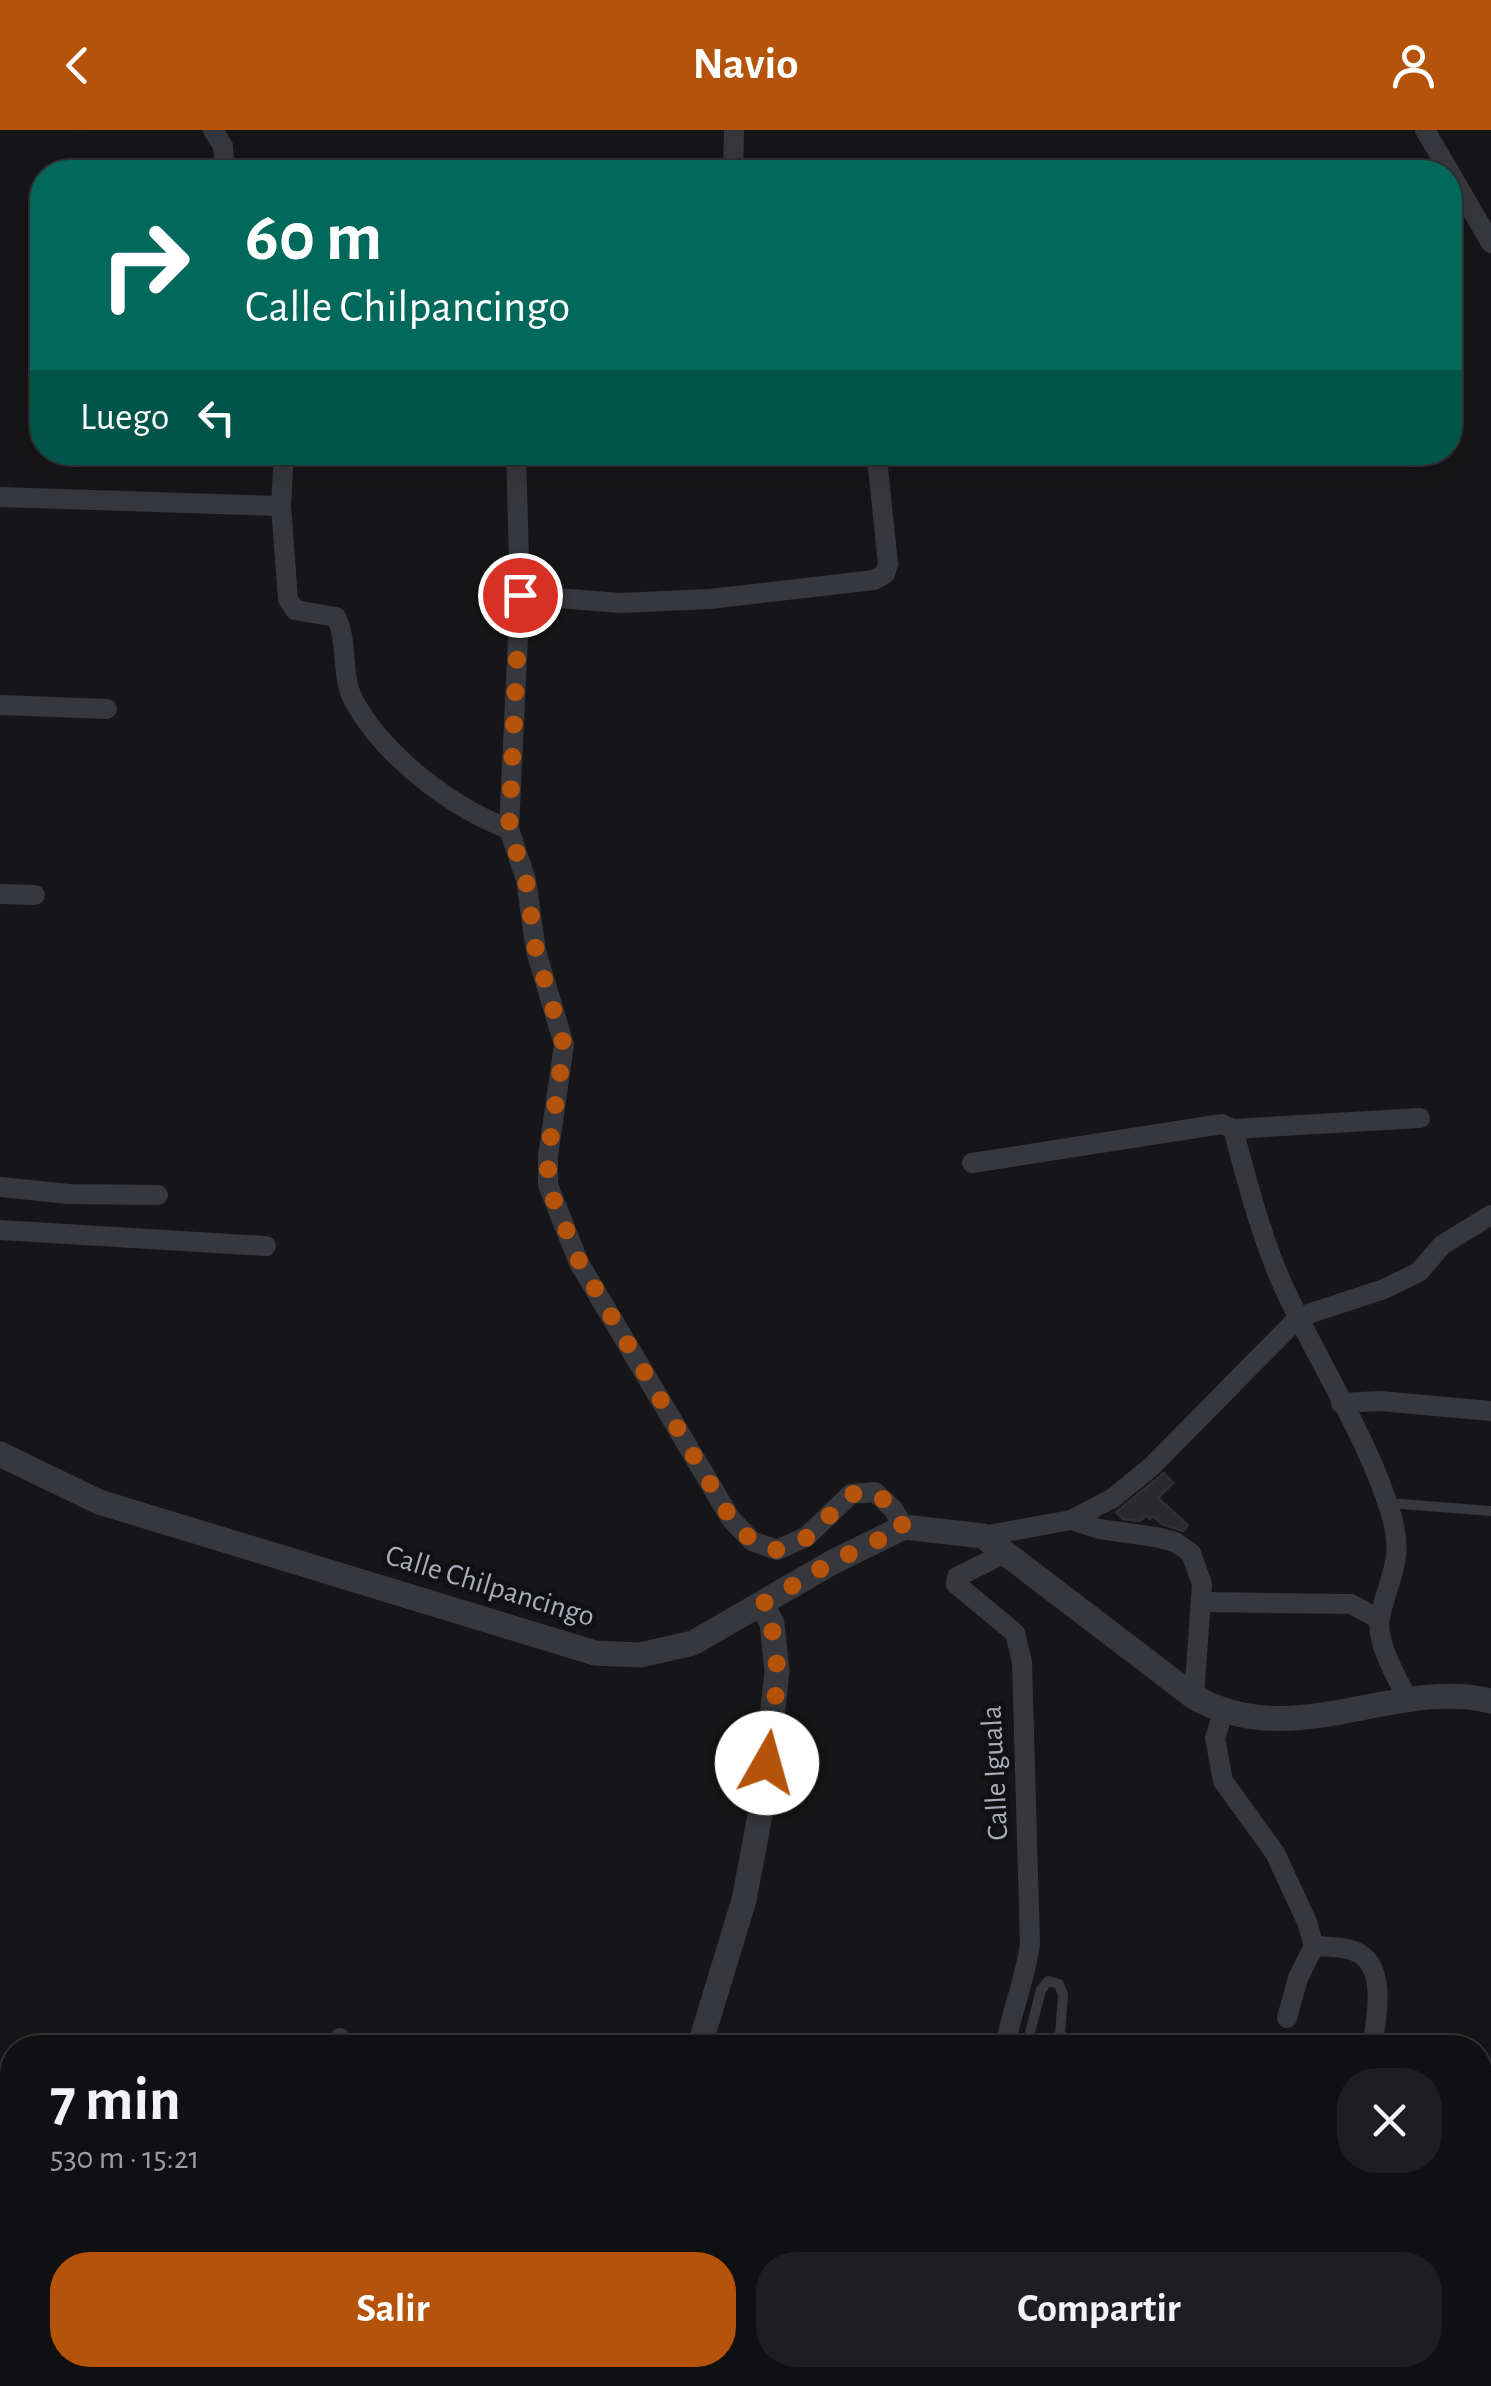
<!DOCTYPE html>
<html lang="es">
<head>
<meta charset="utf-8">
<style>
  body { margin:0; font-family:"Alegreya Sans",sans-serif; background:#1e1e20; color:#f1f3f6; height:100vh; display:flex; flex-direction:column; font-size:38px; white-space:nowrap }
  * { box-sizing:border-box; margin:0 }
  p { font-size:32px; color:#9c9d9f }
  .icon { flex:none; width:55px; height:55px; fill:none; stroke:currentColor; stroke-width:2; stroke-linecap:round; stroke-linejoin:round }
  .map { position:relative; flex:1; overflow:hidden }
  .panel { position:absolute; left:0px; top:1905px; width:1492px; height:352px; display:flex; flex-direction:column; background:#101012; border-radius:40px 40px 0 0; box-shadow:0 10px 40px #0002,0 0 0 2px #303032 }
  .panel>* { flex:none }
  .guide { position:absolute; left:30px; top:30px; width:1432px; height:305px; border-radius:40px; box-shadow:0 10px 40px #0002,0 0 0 2px #303032; background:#00695c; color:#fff; overflow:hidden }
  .pin { position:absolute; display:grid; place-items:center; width:85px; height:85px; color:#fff; margin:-42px; border:5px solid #fff; border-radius:50%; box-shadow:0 2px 10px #0007 }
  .me { position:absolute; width:110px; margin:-55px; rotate:7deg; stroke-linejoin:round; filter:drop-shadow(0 0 8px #0008) }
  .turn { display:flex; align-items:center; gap:35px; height:210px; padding:0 50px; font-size:45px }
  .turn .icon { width:130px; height:130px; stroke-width:2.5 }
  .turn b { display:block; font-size:70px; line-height:85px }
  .then { display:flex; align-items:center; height:95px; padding:0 50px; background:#0003; gap:20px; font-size:38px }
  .round { display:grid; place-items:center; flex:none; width:105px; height:105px; border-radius:40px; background:#1e1e20 }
  .overview { display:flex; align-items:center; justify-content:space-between; height:170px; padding:0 50px }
  h1 { font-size:60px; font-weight:600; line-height:75px }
  .action { display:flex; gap:20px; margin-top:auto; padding:20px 50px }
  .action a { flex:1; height:115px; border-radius:40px; background:#b45309; color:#fff; font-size:40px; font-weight:600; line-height:115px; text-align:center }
  .action a+a { background:#1e1e20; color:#f1f3f6 }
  header { display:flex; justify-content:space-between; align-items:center; height:130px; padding:0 50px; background:#b45309; color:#fff; font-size:45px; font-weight:600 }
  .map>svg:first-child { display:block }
  .building { fill:#29292c; stroke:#303034; stroke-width:2.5 }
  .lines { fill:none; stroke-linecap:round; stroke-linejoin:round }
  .service { stroke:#37383d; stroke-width:10 }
  .minor { stroke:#37383d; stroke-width:20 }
  .tertiary { stroke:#37383d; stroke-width:25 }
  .route { stroke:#b45309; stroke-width:18; stroke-dasharray:0 32.4 }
  .labels { text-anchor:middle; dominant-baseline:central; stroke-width:10; stroke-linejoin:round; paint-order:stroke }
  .street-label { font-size:30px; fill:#a8adb8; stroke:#111113 }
</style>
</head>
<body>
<header><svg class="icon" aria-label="back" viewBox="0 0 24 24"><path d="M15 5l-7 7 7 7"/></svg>Navio<svg class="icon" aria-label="person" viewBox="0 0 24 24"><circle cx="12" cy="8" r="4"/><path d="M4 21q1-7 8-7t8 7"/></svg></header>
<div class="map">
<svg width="1491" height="2256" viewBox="0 0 1491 2256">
  <rect width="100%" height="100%" fill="#161618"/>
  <polygon class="building" points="1164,1343 1173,1353 1158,1368 1188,1395 1183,1401 1162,1394 1153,1386 1150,1389 1146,1385 1140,1391 1123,1389 1116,1382"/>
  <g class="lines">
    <g class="service">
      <polyline points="1388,1373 1491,1381"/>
      <polyline points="1026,1918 1041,1860 1048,1851 1059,1854 1063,1865 1059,1918"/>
    </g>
    <g class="minor">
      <polyline points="213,0 223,16 225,42"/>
      <polyline points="1425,0 1491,113"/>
      <polyline points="733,42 734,0"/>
      <path d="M284,322L281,376L288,469L295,480L336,487C349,513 340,545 354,571C383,625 452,678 509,699"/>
      <polyline points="516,322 520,465 509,699 526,750 536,821 564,915 548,1026 548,1055 579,1133 731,1389 752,1411 777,1420 806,1407 851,1364 875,1362 893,1379 904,1397"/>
      <polyline points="0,367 281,376"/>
      <polyline points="520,465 620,473 710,469 874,450 885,444 888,434 878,338"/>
      <polyline points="0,575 107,579"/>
      <polyline points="0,764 35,765"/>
      <polyline points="1233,999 1420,988"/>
      <path d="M972,1033L1222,994L1233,999C1247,1051 1260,1102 1281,1151C1316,1230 1366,1302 1391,1384C1405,1430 1389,1445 1380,1487C1375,1513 1398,1549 1409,1572"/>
      <polyline points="0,1057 69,1064 158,1065"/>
      <polyline points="0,1100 266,1116"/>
      <polyline points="1341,1273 1380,1271 1491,1281"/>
      <polyline points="1071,1390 1113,1368 1151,1337 1299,1187 1384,1159 1419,1142 1442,1115 1491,1085"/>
      <polyline points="983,1406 1071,1390 1099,1399 1156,1407 1175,1412 1191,1423 1202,1454 1194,1567"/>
      <polyline points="1203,1472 1351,1474 1379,1489"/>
      <path d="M1223,1583L1215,1608L1223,1651L1275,1723L1307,1792L1314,1816C1326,1817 1342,1816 1354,1821C1389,1834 1376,1890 1372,1918"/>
      <polyline points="1287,1888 1298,1848 1314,1816"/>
      <polyline points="338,1918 340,1908"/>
      <path d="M1005,1918C1011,1882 1025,1851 1030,1814L1022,1532L1015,1503L956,1454L957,1447L1007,1422"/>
      <polyline points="0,1987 12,1998"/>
      <polyline points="0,2083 12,2084"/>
      <polyline points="1480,2098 1491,2100"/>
      <polyline points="289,2245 306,2256"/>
      <polyline points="385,2245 385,2256"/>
      <polyline points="967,2245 975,2256"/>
      <polyline points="1400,2245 1400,2256"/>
    </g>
    <g class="tertiary">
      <path d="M0,1324L99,1372L595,1523L640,1525L693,1513L831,1433L904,1397L983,1406L1194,1567C1295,1624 1394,1547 1491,1571"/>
      <polyline points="699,1918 744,1770 764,1664 777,1541 772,1494 762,1474"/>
      <polyline points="426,2256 437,2245"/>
    </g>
  </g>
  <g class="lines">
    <path class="route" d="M520,465L509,700L526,750L536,821L564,916L548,1026V1056L580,1133L731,1389L752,1411L777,1420L806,1408L852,1364L875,1362L893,1378L904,1398L832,1432L762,1474C788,1523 773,1580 767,1633"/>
  </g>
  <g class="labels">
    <g class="street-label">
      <text transform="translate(490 1456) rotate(17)">Calle Chilpancingo</text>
      <text transform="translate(995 1643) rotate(-93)">Calle Iguala</text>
    </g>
  </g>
</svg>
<div class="pin" style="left:520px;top:465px;background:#d93025"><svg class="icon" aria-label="arrive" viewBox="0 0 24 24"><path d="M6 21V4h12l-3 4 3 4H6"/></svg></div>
<svg class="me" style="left:767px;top:1633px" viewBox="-20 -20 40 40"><circle r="19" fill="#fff"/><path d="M0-13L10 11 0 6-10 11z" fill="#b45309"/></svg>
<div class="guide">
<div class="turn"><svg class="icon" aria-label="right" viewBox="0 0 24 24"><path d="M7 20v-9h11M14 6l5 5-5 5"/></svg><div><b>60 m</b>Calle Chilpancingo</div></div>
<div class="then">Luego<svg class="icon" aria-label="left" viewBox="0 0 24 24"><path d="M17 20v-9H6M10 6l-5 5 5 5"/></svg></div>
</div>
<section class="panel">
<div class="overview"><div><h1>7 min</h1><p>530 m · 15:21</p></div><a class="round"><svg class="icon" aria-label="close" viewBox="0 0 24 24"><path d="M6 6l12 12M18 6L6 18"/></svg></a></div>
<div class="action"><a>Salir</a><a>Compartir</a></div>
</section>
</div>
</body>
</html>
